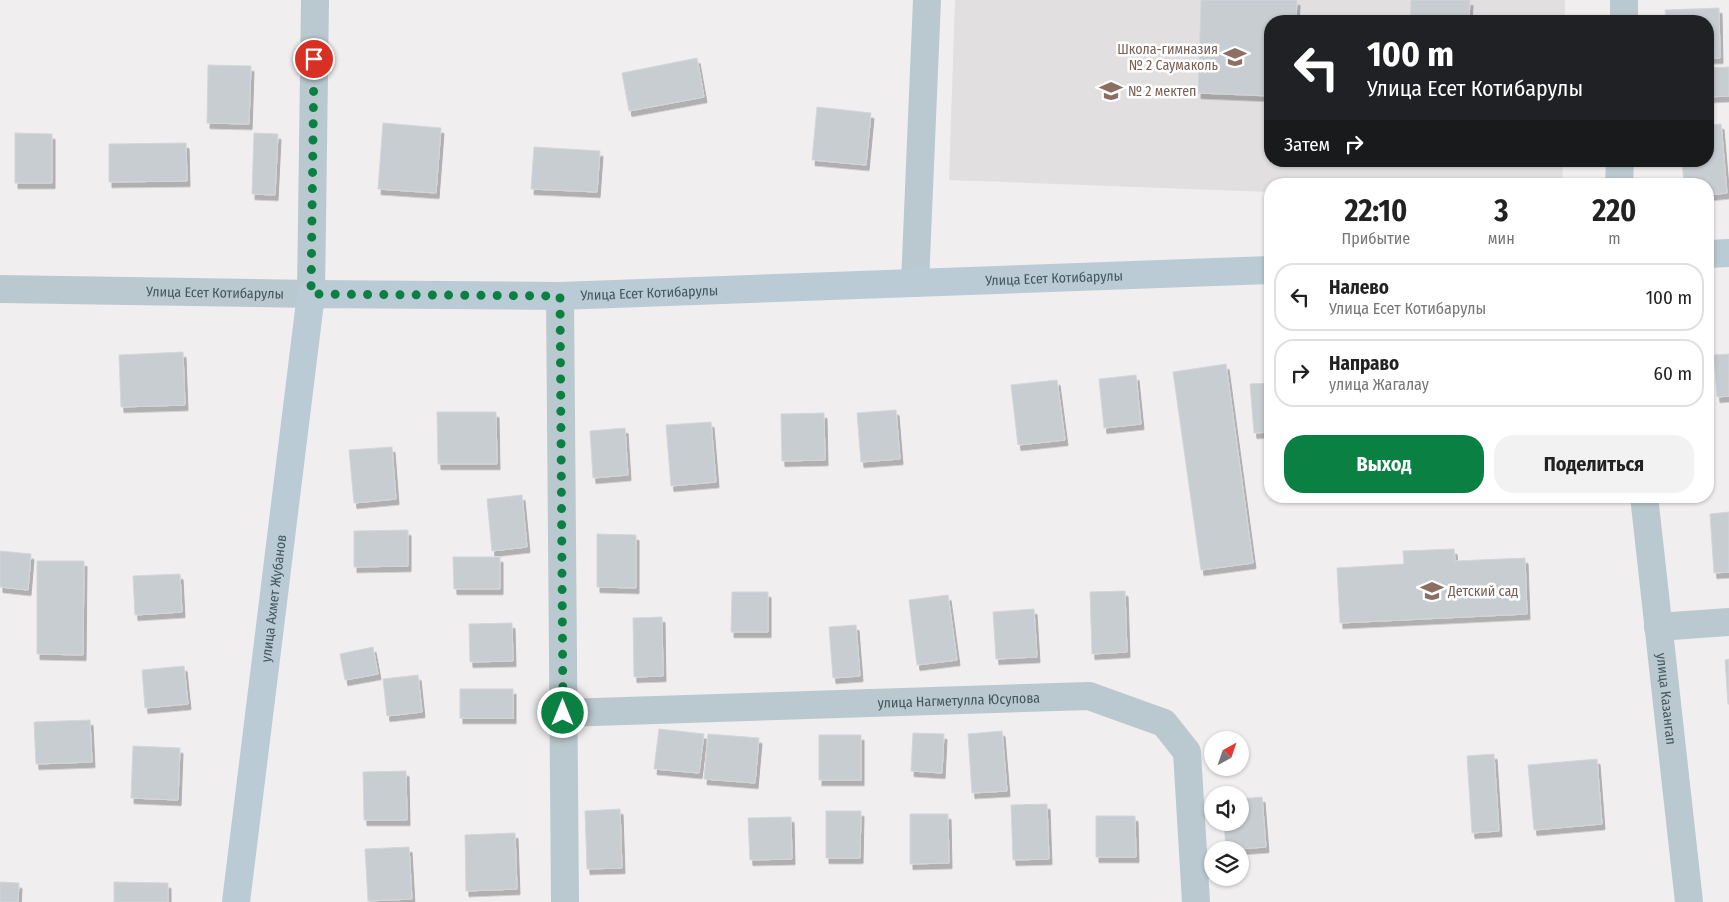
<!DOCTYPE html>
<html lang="ru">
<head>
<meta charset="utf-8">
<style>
  body { margin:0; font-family:"Fira Sans Condensed",sans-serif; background:#f2f2f2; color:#222; height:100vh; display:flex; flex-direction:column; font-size:19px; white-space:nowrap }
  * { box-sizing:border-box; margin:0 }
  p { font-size:16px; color:#767676 }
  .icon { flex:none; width:28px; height:28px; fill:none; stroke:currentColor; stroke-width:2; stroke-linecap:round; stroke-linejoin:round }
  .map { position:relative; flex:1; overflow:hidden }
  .side { position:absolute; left:1264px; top:178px; width:450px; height:325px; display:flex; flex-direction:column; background:#fff; border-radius:20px; box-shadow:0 1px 4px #0004 }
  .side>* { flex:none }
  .hud { position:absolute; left:1264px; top:15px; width:450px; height:152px; border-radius:20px; box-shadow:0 1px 4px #0004; background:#202124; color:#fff; overflow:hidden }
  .needle { width:32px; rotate:40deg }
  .fabs { position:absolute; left:1204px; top:731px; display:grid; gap:10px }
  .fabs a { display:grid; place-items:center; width:45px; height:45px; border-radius:50%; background:#fff; box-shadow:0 1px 4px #0004; font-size:25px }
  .pin { position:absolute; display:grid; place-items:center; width:42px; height:42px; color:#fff; margin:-21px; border:2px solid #fff; border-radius:50%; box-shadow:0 1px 5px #0007 }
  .me { position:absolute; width:55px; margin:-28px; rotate:0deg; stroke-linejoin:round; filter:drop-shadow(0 0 4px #0008) }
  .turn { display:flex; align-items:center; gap:18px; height:105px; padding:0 20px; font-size:22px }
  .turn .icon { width:65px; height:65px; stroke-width:2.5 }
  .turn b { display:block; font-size:35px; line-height:42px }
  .then { display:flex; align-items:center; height:48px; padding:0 20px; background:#0003; gap:10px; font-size:19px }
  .eta { display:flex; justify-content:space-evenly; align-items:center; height:85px; text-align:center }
  .eta b { font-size:30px; font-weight:700; line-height:35px }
  .button { display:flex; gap:10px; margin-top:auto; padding:10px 20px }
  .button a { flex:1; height:58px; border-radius:20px; background:#0b8043; color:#fff; font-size:20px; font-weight:700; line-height:58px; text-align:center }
  .button a+a { background:#f2f2f2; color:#222 }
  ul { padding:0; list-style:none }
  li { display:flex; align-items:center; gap:15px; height:68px; margin:0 10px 8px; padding:0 10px; border:2px solid #e0e0e0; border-radius:20px }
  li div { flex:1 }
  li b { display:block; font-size:19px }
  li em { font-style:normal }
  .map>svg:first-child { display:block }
  .education { fill:#e2dfe1 }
  .building { fill:#c8cdd2; stroke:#d2d6db; filter:url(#shadow) }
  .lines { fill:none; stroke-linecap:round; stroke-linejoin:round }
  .street { stroke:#bac9cf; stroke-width:28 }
  .secondary { stroke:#bacbd5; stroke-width:28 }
  .route { stroke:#0b8043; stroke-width:9; stroke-dasharray:0 16.2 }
  .labels { text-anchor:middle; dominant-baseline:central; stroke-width:5; stroke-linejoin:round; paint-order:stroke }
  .education-label { font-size:14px; fill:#785e54; stroke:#fff; text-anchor:start }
  .street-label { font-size:14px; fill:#44565e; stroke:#fff }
</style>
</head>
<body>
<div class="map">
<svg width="1729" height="902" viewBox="0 0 1729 902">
  <defs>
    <filter id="shadow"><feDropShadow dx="3" dy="5.5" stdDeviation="0" flood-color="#0004"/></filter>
  </defs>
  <rect width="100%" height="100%" fill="#f1eeef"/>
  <polygon class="education" points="955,0 1565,0 1565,21 1270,21 1270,161 1563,161 1562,184 1270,184 1270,192 949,180"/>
  <g class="building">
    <polygon points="1201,0 1297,0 1296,21 1270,21 1270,96 1198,93"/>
    <polygon points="1411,0 1470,0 1469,21 1410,21"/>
    <polygon points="1719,8 1720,58 1708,58 1708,21 1666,21 1665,10"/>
    <polygon points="697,58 704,97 629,111 622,73"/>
    <polygon points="208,65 251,66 249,124 207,123"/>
    <polygon points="1729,67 1729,96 1708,97 1708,68"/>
    <polygon points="817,107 871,113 866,165 812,160"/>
    <polygon points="383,123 441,128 436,193 378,189"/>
    <polygon points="1721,124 1727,193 1708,195 1708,184 1684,184 1682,161 1708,161 1708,125"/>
    <polygon points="15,133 52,134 52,183 15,183"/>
    <polygon points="254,133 278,134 275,195 252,194"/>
    <polygon points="186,143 187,181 109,182 109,144"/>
    <polygon points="534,147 600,151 597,192 531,189"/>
    <polygon points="183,352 185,405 121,407 119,355"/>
    <polygon points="1729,354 1729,396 1717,397 1714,355"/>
    <polygon points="1226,364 1253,563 1201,570 1173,372"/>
    <polygon points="1136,375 1141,424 1104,428 1099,379"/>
    <polygon points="1057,380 1065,440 1018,445 1011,385"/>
    <polygon points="1270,383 1270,432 1254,433 1250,384"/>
    <polygon points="896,410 900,459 861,462 857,413"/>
    <polygon points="437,412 496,412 497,464 438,464"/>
    <polygon points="824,413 825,460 782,461 781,414"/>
    <polygon points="711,422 716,482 671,486 666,425"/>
    <polygon points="625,428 628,475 593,478 590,431"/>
    <polygon points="392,447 396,499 354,503 349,450"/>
    <polygon points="522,495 527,547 492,551 487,499"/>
    <polygon points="1729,512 1729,572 1714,573 1710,514"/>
    <polygon points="408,530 408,566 354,567 354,531"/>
    <polygon points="597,534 636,535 636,588 597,587"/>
    <polygon points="1454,549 1455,561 1525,558 1527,614 1340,623 1337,568 1404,564 1403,551"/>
    <polygon points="0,551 31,554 28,590 0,587"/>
    <polygon points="453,557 500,557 500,589 454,589"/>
    <polygon points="37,561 84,561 83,655 37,654"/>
    <polygon points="180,574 182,612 135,615 133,576"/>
    <polygon points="1125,591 1127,652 1092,654 1090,592"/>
    <polygon points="732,592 768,592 768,632 731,632"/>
    <polygon points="948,595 957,660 917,665 909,600"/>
    <polygon points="1034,609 1037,657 996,659 993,612"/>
    <polygon points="662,617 663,676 634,677 633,618"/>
    <polygon points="512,623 513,661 470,662 469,624"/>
    <polygon points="856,625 860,676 833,678 829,627"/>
    <polygon points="373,647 378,674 345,680 340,654"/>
    <polygon points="1729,659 1729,704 1728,704 1725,660"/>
    <polygon points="184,666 188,704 145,708 142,670"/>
    <polygon points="418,675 422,712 387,716 383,679"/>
    <rect x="460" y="689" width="53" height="29"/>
    <polygon points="90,720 92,762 36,764 34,722"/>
    <polygon points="659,729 704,734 699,773 654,769"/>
    <polygon points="1002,731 1007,791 972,793 968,734"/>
    <polygon points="913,733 944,734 942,773 911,771"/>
    <polygon points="708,734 759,738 755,783 704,779"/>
    <rect x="819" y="735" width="42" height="45"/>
    <polygon points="133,746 180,748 178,800 131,798"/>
    <polygon points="1494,754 1499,831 1472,833 1467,756"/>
    <polygon points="1597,759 1602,824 1534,830 1528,765"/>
    <polygon points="406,771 407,820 364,820 363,772"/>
    <polygon points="1262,797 1266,847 1226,850 1224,822 1240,822 1240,799"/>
    <polygon points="1047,804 1049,859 1013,860 1011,805"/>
    <polygon points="620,809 622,868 587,869 585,811"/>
    <polygon points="826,811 861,811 860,858 826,858"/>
    <polygon points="910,814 948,814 949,863 910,864"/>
    <polygon points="1096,816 1135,816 1136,857 1096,857"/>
    <polygon points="791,817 792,859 750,860 748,818"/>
    <polygon points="515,833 517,889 466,891 465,835"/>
    <polygon points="409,847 412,899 368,901 365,849"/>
    <polygon points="0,882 19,883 18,902 0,902"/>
    <polygon points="114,882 168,883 168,902 114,902"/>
  </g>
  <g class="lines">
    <g class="street">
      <polyline points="1624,21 1624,0"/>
      <polyline points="1619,184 1620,161"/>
      <polyline points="915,283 927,0"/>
      <path id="s1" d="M0,289L311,294L315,0"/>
      <polyline points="560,296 565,902"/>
      <path id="s2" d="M1644,496L1689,902"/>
      <polyline points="1658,627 1729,622"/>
      <path id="s3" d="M563,713L1089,696L1164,723L1187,752L1196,902"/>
    </g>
    <g class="secondary">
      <polyline points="1708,254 1729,253"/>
      <path id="s4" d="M236,902L311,294L560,296L1270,270"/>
    </g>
  </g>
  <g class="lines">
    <polyline class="route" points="314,59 311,294 560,296 563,713"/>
  </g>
  <defs>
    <symbol id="school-bare" viewBox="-9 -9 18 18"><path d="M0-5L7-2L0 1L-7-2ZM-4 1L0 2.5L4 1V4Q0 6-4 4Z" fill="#8d6e63" stroke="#fff" stroke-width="2.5" paint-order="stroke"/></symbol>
  </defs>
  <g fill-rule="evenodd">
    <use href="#school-bare" x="1219" y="41" width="32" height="32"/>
    <use href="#school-bare" x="1095" y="75" width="32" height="32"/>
    <use href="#school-bare" x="1416" y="575" width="32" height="32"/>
  </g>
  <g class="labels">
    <g class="education-label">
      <text x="1218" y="49" text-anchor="end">Школа-гимназия<tspan x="1218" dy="16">№ 2 Саумаколь</tspan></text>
      <text x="1128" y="91">№ 2 мектеп</text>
      <text x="1448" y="591">Детский сад</text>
    </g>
    <g class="street-label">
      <text stroke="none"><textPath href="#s4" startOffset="1356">Улица Есет Котибарулы</textPath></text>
      <text stroke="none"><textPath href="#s1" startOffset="215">Улица Есет Котибарулы</textPath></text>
      <text stroke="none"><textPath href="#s4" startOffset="951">Улица Есет Котибарулы</textPath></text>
      <text stroke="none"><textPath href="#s4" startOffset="306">улица Ахмет Жубанов</textPath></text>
      <text stroke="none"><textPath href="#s2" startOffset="204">улица Казангап</textPath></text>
      <text stroke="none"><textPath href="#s3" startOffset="396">улица Нагметулла Юсупова</textPath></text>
    </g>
  </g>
</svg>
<div class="fabs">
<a><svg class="needle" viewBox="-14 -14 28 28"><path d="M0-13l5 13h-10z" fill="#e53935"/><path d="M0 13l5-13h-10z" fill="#767676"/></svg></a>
<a><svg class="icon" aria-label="sound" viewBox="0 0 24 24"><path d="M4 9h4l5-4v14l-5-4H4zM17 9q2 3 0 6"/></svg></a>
<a><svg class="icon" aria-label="layers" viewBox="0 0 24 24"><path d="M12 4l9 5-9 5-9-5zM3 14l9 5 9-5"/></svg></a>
</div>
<div class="pin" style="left:314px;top:59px;background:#d93025"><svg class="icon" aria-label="arrive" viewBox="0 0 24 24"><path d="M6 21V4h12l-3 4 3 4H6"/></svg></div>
<svg class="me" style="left:563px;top:713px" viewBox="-20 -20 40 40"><circle r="17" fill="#0b8043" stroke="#fff" stroke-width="3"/><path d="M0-11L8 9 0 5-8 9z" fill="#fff"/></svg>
<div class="hud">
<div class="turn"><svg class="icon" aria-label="left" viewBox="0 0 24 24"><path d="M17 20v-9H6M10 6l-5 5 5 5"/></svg><div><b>100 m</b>Улица Есет Котибарулы</div></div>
<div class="then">Затем<svg class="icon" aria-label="right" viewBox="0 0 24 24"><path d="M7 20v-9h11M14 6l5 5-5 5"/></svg></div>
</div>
<section class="side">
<div class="eta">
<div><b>22:10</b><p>Прибытие</p></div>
<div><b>3</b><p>мин</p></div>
<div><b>220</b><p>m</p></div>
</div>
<ul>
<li><svg class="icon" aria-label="left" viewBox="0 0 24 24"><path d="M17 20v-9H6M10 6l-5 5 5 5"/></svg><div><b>Налево</b><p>Улица Есет Котибарулы</p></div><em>100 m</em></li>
<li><svg class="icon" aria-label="right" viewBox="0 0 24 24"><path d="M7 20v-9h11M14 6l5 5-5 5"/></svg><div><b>Направо</b><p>улица Жагалау</p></div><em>60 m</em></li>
</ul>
<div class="button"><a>Выход</a><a>Поделиться</a></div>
</section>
</div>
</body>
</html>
